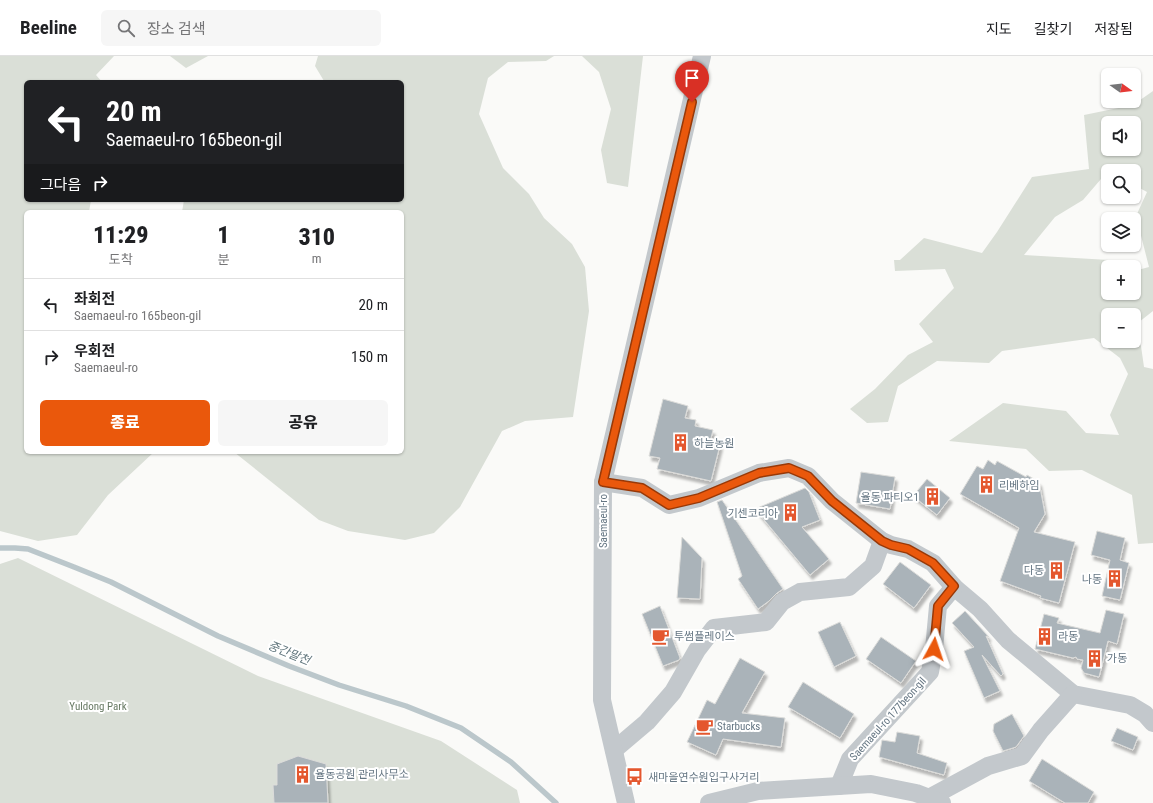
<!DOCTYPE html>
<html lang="ko">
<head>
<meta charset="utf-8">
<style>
  body { margin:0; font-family:"Roboto Condensed","Noto Sans KR",sans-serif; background:#f6f6f6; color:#202124; height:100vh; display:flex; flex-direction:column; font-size:15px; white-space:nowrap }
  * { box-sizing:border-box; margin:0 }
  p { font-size:13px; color:#757577 }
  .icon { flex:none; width:22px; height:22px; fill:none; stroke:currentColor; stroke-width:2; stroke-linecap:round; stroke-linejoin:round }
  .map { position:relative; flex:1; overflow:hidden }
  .drawer { position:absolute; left:24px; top:154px; width:380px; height:244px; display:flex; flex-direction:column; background:#fff; border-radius:6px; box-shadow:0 1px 3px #0004 }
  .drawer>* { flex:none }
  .guide { position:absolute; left:24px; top:24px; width:380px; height:122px; border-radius:6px; box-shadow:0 1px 3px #0004; background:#202124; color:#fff; overflow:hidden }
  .needle { width:26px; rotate:104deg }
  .fabs { position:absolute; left:1101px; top:12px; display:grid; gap:8px }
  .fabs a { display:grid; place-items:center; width:40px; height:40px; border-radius:6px; background:#fff; box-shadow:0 1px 3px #0004; font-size:20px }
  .pin { position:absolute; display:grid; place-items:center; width:34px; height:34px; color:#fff; margin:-41px -17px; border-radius:50% 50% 50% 0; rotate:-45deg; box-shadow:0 0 4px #0007 }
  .pin .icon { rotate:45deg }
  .me { position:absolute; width:44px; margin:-22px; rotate:5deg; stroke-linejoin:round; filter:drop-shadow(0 0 3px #0008) }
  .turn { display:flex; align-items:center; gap:14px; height:84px; padding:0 16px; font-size:18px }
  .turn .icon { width:52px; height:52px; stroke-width:2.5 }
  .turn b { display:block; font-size:28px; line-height:34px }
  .then { display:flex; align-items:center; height:38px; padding:0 16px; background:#0003; gap:8px; font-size:15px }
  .eta { display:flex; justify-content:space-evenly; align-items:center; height:68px; text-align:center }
  .eta b { font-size:24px; font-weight:800; line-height:28px }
  .button { display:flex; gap:8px; margin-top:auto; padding:8px 16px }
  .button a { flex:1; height:46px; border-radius:6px; background:#ea580c; color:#fff; font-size:16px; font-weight:800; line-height:46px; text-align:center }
  .button a+a { background:#f6f6f6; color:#202124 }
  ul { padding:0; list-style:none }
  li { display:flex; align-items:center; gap:12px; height:52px; padding:0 16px; border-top:1px solid #e0e0e0 }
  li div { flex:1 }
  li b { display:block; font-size:15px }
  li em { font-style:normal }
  header { display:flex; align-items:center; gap:24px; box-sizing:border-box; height:56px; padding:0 20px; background:#fff; border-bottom:1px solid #e0e0e0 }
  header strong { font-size:19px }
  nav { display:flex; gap:22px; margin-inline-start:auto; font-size:14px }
  .search { width:280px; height:36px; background:#f6f6f6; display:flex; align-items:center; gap:10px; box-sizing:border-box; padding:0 14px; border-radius:6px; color:#757577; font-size:15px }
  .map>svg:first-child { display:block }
  .green { fill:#dadfd7; fill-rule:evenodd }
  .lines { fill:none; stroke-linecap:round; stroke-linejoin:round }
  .stream { stroke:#bbc7cb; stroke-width:5.5 }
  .building { fill:#aab3b9; stroke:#dcdcda; filter:url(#shadow) }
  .minor { stroke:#c3c8cc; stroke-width:18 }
  .route-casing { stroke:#983908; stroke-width:10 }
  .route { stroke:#ea580c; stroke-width:7 }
  .labels { text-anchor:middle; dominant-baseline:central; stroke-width:4; stroke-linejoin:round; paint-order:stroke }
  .poi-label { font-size:11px; fill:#657683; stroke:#fff; text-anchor:start }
  .street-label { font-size:11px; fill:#657683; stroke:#fff }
  .park-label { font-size:11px; fill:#687a64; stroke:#fff }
  .water-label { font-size:12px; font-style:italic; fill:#60757c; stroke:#fff }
</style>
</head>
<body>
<header>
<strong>Beeline</strong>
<div class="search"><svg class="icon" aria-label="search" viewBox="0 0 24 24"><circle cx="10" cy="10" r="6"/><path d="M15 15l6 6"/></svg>장소 검색</div>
<nav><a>지도</a><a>길찾기</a><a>저장됨</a></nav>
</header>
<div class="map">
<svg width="1153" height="747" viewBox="0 0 1153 747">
  <defs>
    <filter id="shadow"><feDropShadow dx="2.5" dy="4.5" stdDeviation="1" flood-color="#0004"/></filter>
  </defs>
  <rect width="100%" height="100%" fill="#fafaf8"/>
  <g class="green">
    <polygon points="0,0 114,0 96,19 102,26 26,26 26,144 91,144 89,156 26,156 26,396 154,396 108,439 77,479 38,485 0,475"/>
    <polygon points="170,0 208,0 186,12"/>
    <polygon points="318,0 554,0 546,5 508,6 488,22 479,58 503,112 529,138 544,162 572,188 585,211 589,255 573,361 525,365 502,375 460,451 434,477 405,484 348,475 319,464 234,396 402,396 402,156 182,156 184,144 402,144 402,26 327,26 324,25 315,10"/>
    <polygon points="582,0 643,0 628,131 607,127 601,94 611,53 599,16"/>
    <path d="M1153,35V255L1134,270V259H1108V285H1134V281L1141,290L1144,311L1153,313V487L1138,488L1132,439L1082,414L1049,415L1026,393L949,385L1003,347L1066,355L1086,377L1119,379L1110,359L1128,318L1120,302L1094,282L1002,295L989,307L937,305L898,330L888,366L867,367L850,353L875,333L908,299L933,286L919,268L954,232L945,213L895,215L894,204H900L924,182L982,197L997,176L1032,121L1089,113L1084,59L1133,49ZM1108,67H1134V93H1108ZM1108,115H1134V129L1147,136L1136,160L1149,211L1134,215V237H1108V211H1117L1109,204L1024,199L1055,161L1083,144L1107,116L1108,117Z"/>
    <polygon points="18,502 258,620 441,685 517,734 520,747 0,747 0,508"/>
  </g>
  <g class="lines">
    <polyline class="stream" points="0,492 15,492 28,493 74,511 111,526 218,580 289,610 339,629 406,650 461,672 511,706 556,747"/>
  </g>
  <g class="building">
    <polygon points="663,343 688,350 685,362 696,364 695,370 713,374 710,386 720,389 711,425 657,413 660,402 649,400"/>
    <polygon points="988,404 995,409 997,405 1026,421 1027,419 1039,426 1045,458 1034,476 1075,486 1059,547 1040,542 1041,540 1000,525 1019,472 960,438 977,410 983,413"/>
    <polygon points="861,416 895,421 890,453 856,447"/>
    <polygon points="927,423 950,442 937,459 913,440"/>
    <polygon points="805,432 809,436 820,464 802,471 829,503 810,519 755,453"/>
    <polygon points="722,444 783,533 777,537 769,545 758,553 738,523 742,520 717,446"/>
    <polygon points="1097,475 1125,482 1120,504 1129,507 1120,544 1102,540 1110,504 1091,499"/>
    <polygon points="682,481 702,502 700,543 677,542"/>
    <polygon points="900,506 931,529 914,552 883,528"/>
    <polygon points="660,550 680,602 679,604 663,610 642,558"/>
    <polygon points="1106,554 1124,558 1117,588 1108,585 1099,621 1084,617 1081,612 1083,604 1077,603 1076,601 1073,602 1035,593 1044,558 1059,562 1057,567 1100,577"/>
    <polygon points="965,555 989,581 986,580 1003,618 1001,620 982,599 1000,635 984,642 964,595 974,591 952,567"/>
    <polygon points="840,566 856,600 834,611 818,576"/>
    <polygon points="881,581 916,605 901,627 866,603"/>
    <polygon points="740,602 765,616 742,657 785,662 781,691 723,683 716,699 687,686 707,644 715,648"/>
    <polygon points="803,626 854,658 840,682 788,651"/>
    <polygon points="1012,658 1024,680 1016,691 1003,695 993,675 994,668"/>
    <polygon points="1117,672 1138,681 1133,694 1111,685"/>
    <polygon points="897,676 920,680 917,697 947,707 944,719 879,701 882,684 895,686"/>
    <polygon points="298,700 326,708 328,747 274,747 273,729 277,729 277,708"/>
    <polygon points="1042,703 1094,736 1088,747 1065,747 1029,725"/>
  </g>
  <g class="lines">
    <g class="minor">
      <polyline points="603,426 642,432 669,449 699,442 759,417 789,412 808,420 832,445 882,485 891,489 908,493 933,507 954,531 980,553 1008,584 1073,638 1130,649 1145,658 1153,667"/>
      <polyline points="614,694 647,666 673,636 697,594 714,572 766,566 782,546 800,536 849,531 873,510 882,485"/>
      <polyline points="839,730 850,703 930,616 934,593 938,550 954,531"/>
      <polyline points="929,742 988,710 1022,700 1041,674 1073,638"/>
      <polyline points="626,747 602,644 603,426 702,0"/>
      <polyline points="709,747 758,735 871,728 916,737 942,747"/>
    </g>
  </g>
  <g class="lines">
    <defs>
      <polyline id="route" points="692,46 603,426 642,432 669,449 699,442 759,417 789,412 808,420 832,445 882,485 891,489 908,493 933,507 954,530 938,550 934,593"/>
    </defs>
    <use href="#route" class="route-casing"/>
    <use href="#route" class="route"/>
  </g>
  <defs>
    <symbol id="building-bare" viewBox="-9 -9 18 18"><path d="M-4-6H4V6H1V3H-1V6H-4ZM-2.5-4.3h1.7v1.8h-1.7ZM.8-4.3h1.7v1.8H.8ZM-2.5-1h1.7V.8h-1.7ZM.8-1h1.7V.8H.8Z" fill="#e4572e" stroke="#fff" stroke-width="2.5" paint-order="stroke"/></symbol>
    <symbol id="cafe-bare" viewBox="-9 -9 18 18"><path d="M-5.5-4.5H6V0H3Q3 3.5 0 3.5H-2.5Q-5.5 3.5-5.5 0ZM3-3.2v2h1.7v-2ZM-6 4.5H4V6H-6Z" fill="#e4572e" stroke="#fff" stroke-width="2.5" paint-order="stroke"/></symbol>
    <symbol id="bus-bare" viewBox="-9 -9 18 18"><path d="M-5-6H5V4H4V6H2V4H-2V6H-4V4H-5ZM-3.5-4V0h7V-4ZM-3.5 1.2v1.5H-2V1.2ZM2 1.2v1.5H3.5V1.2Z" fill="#e4572e" stroke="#fff" stroke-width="2.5" paint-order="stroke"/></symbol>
  </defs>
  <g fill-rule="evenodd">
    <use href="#building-bare" x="668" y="374" width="25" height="25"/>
    <use href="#building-bare" x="974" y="416" width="25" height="25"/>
    <use href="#building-bare" x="920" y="428" width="25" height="25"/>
    <use href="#building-bare" x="778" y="444" width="25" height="25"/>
    <use href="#building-bare" x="1044" y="502" width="25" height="25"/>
    <use href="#building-bare" x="1102" y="510" width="25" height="25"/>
    <use href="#cafe-bare" x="648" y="568" width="25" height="25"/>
    <use href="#building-bare" x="1032" y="568" width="25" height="25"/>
    <use href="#building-bare" x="1082" y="590" width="25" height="25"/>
    <use href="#cafe-bare" x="692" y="658" width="25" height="25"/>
    <use href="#building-bare" x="290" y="706" width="25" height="25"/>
    <use href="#bus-bare" x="622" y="708" width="25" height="25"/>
  </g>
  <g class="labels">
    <g class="poi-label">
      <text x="694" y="387">하늘농원</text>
      <text x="999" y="429">리베하임</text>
      <text x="919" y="441" text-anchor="end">율동 파티오1</text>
      <text x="778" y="457" text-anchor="end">기센코리아</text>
      <text x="1044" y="514" text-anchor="end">다동</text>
      <text x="1102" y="523" text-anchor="end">나동</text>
      <text x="674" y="580">투썸플레이스</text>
      <text x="1058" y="580">라동</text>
      <text x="1107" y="602">가동</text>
      <text x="717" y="670">Starbucks</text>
      <text x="315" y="718">율동공원 관리사무소</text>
      <text x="648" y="721">새마을연수원입구사거리</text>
    </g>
    <g class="street-label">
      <text transform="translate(603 465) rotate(-90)">Saemaeul-ro</text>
      <text transform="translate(888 663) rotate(-48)">Saemaeul-ro 177beon-gil</text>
    </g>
    <g class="park-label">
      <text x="98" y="650">Yuldong Park</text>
    </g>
    <g class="water-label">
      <text transform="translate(289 597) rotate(22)">중간말천</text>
    </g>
  </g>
</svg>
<div class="fabs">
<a><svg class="needle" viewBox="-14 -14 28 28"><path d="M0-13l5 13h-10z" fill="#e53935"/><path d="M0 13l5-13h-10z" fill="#757577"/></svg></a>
<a><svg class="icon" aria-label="sound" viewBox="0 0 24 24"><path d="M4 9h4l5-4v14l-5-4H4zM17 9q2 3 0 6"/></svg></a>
<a><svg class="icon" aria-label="search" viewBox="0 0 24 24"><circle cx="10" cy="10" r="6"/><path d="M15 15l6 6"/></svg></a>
<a><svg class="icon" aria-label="layers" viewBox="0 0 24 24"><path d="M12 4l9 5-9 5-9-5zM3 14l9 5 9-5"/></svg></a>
<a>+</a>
<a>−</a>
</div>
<div class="pin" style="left:692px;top:46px;background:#d93025"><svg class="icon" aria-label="arrive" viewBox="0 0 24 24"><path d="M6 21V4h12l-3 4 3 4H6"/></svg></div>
<svg class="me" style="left:934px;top:593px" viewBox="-20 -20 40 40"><path d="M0-17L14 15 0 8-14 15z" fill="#ea580c" stroke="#fff" stroke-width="4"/></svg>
<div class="guide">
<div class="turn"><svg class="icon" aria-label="left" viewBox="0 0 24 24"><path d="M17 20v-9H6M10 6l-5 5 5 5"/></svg><div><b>20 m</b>Saemaeul-ro 165beon-gil</div></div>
<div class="then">그다음<svg class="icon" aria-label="right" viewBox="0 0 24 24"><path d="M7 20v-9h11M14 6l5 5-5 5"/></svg></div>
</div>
<section class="drawer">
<div class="eta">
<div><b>11:29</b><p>도착</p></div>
<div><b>1</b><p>분</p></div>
<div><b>310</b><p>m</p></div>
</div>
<ul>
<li><svg class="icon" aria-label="left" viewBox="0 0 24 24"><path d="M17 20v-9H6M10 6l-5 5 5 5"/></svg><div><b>좌회전</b><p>Saemaeul-ro 165beon-gil</p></div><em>20 m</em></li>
<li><svg class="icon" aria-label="right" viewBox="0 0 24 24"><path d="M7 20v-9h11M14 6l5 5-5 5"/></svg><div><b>우회전</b><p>Saemaeul-ro</p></div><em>150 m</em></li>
</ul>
<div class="button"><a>종료</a><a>공유</a></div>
</section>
</div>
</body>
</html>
